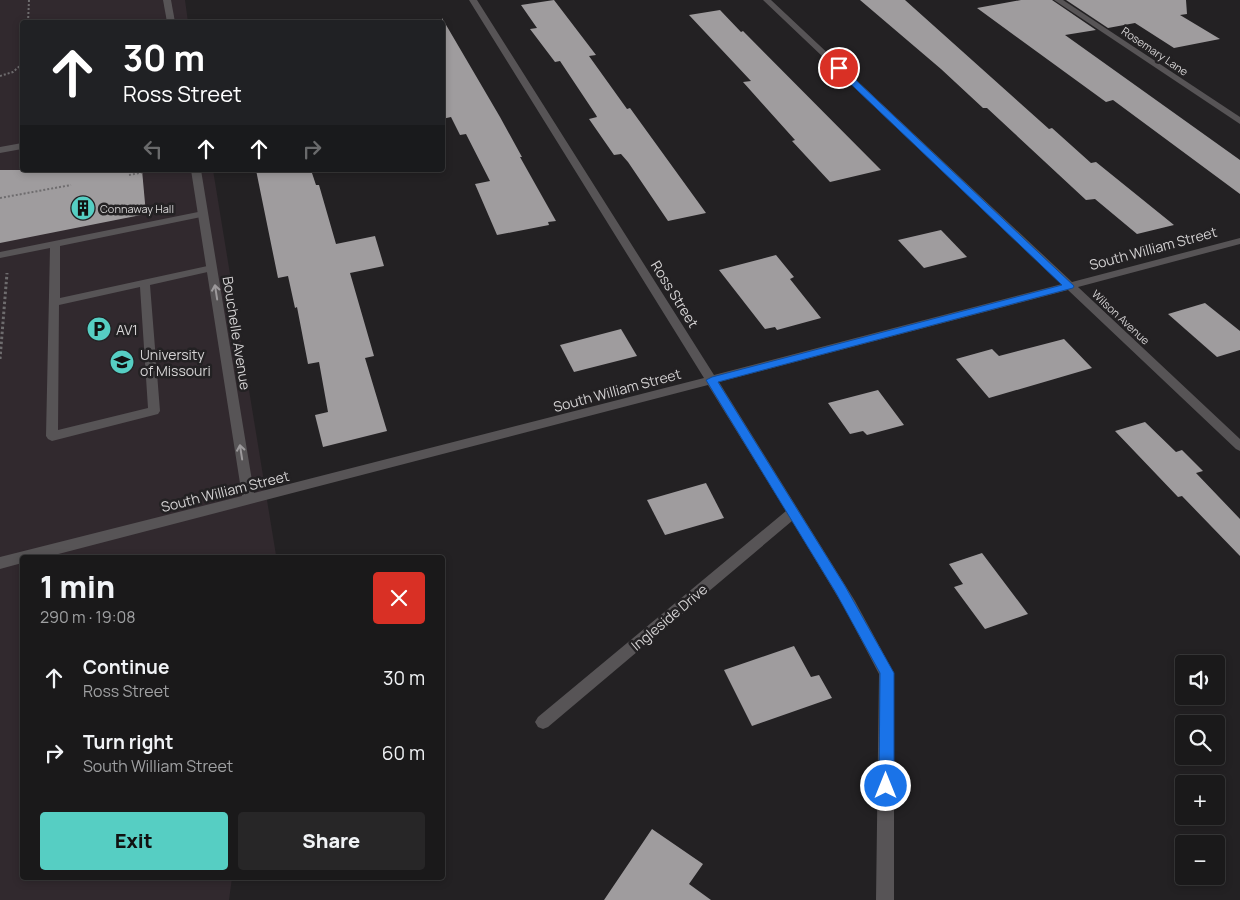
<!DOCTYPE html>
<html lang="en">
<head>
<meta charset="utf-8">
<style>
  body { margin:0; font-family:Manrope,sans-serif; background:#272627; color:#f1f3f6; height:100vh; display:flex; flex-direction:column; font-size:19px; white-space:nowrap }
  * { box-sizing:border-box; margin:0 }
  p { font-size:16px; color:#9fa0a2 }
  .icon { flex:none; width:28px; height:28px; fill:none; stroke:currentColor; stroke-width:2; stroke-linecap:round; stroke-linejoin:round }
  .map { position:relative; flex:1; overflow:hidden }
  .details { position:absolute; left:20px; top:555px; width:425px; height:325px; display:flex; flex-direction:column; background:#1a191a; border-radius:5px; box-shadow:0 2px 8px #0003,0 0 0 1px #383839 }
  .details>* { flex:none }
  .banner { position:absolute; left:20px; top:20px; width:425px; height:152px; border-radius:5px; box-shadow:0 2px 8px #0003,0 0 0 1px #383839; background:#202124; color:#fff; overflow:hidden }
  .fabs { position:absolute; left:1175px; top:655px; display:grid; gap:10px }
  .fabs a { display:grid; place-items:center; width:50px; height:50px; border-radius:5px; background:#1a191a; box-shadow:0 2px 8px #0003,0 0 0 1px #383839; font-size:25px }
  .pin { position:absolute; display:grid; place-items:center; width:42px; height:42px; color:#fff; margin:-21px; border:2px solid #fff; border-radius:50%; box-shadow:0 1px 5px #0007 }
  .me { position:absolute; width:55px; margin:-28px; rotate:0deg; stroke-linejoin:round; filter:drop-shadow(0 0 4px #0008) }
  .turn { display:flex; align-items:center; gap:18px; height:105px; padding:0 20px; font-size:22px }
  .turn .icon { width:65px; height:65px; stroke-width:2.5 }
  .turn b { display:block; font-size:35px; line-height:42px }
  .lanes { display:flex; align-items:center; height:48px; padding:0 20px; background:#0003; justify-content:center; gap:25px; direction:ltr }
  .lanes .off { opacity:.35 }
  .round { display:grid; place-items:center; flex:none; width:52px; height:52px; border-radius:5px; background:#272627 }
  .summary { display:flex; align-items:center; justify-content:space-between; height:85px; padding:0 20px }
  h1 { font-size:30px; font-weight:800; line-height:38px }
  .button { display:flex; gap:10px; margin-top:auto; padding:10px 20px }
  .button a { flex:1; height:58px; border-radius:5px; background:#56cec3; color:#111; font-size:20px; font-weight:800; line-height:58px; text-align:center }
  .button a+a { background:#272627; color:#f1f3f6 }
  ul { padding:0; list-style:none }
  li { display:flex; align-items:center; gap:15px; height:75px; padding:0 20px }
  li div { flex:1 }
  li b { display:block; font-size:19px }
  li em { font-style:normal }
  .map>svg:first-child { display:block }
  .built { fill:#31292e }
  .building { fill:#9f9c9e }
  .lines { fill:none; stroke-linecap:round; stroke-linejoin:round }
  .path-far1 { stroke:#6e6c6e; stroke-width:2; stroke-dasharray:2 2; stroke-linecap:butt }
  .path { stroke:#6e6c6e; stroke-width:3; stroke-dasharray:2.5 2.5; stroke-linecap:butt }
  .service { fill:#575456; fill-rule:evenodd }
  .minor { fill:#575456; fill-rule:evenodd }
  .oneway { stroke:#9c999b }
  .route { fill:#1a73e8; stroke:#114b97 }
  .labels { text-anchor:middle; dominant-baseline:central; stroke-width:5; stroke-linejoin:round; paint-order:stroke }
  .far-street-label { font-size:11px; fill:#d4d2d3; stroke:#232123 }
  .far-poi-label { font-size:11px; fill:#d4d2d3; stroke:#232123; text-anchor:start }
  .street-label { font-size:14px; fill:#d4d2d3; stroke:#232123 }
  .poi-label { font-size:14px; fill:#d4d2d3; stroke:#232123; text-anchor:start }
</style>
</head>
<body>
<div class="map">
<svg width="1240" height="900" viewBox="0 0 1240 900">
  <rect width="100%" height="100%" fill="#232123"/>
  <polygon class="built" points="0,0 185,0 188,22 22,22 22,170 213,170 276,555 276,557 22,558 22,878 232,878 229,900 0,900"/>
  <g class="building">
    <polygon points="554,0 596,55 589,56 627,109 630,108 706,213 668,221 628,162 621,154 614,155 589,119 597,117 596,115 560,61 555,62 530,29 537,28 521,5"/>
    <polygon points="860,0 905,0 1049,129 1052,128 1091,163 1096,162 1174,225 1137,234 1095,199 1086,200 987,108 983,108 941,69"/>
    <polygon points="1021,0 1052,0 1096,30 1065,35 1240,160 1240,194 1113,100 1106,102 977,8"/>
    <polygon points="1066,0 1186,0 1187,14 1180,15 1220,39 1174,48 1135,23 1108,28"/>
    <polygon points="720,10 741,32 743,31 881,170 830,182 792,141 795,140 743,82 751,81 689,15"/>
    <polygon points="442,18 500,117 522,157 520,157 556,221 548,222 549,225 497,235 475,184 490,181 466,134 460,135 451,117 442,119"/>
    <polygon points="0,170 142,170 146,214 0,243"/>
    <polygon points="256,170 311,170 316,185 319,185 336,244 375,236 384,266 350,273 374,356 365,358 387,431 323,447 315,415 328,412 319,362 308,364 297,307 295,308 288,276 278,278"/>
    <polygon points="941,230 967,257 924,268 898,240"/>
    <polygon points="776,255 794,277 790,279 821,318 777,330 775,327 765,329 719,270"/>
    <polygon points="1205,303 1240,331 1240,350 1217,357 1168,314"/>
    <polygon points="621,329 637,356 574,372 560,345"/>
    <polygon points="1064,339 1092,368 989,398 956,359 992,349 999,356"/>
    <polygon points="878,390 904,425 867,435 863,431 850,434 828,403"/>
    <polygon points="1145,422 1176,452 1182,450 1203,471 1196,473 1240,519 1240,556 1182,496 1178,497 1115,431"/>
    <polygon points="706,483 724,518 665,535 647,500"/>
    <polygon points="982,553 1028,614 985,629 954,587 963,584 949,564"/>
    <polygon points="794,646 811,677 819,675 832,698 752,726 724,670"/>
    <polygon points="652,829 703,864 689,884 711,900 604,900"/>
  </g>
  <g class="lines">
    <g class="path-far1">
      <polyline points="28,22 29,0"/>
      <polyline points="0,76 13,72 22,64"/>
      <polyline points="129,175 155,170"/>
      <polyline points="0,198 71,185"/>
    </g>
    <polyline class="path" points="0,359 7,273"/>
    <g class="service">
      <polygon points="22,143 22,149 0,153 0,147"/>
      <path d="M203,211L208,214L206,216L60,246V298L212,265L217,268L212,271L150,285L160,411L158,414L52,441L48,439L46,436L50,248L0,258V252ZM140,287L148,408L58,430L59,305Z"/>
    </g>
    <g class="minor">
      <polygon points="163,0 171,0 175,22 167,22"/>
      <polygon points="469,0 477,0 714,375 1062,284 763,0 771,0 1072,282 1240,238 1240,244 1078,287 1240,439 1240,451 1236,449 1068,290 719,382 855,601 894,673 894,900 876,900 879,674 845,609 792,521 548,727 543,729 538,727 535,722 538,717 786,511 708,385 43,558 22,558 22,563 0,569 0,557 242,496 191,170 201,170 254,493 704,378"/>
      <polygon points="1054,0 1063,0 1240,117 1240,124"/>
    </g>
  </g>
  <defs><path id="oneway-shaft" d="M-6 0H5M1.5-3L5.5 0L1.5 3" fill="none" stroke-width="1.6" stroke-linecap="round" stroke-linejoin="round" transform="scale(1.25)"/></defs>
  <g class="oneway">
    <use href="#oneway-shaft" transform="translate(216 292) rotate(-99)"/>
    <use href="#oneway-shaft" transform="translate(241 452) rotate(-99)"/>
  </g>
  <polygon class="route" points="836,67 842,67 1074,286 1073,288 718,382 845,586 894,673 894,786 891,791 886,794 881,791 879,786 880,673 836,593 706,380 712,377 1062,285 836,70"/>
  <defs>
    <symbol id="building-disc" viewBox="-11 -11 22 22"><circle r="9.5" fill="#56cec3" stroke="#232123"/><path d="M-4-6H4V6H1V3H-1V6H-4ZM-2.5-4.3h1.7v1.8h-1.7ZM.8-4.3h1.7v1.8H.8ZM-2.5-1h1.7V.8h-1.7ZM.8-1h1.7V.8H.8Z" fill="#111"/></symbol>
    <symbol id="parking-disc" viewBox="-11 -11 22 22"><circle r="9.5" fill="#56cec3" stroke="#232123"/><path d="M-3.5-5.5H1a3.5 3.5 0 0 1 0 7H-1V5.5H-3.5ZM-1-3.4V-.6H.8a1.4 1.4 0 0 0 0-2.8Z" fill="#111"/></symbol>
    <symbol id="university-disc" viewBox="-11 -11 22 22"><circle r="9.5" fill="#56cec3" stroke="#232123"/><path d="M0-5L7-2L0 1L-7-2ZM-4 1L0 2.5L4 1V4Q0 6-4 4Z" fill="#111"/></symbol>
  </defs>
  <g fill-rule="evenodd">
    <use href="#building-disc" x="69" y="194" width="28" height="28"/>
    <use href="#parking-disc" x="85" y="315" width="28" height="28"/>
    <use href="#university-disc" x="108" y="348" width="28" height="28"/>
  </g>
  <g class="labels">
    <g class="far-street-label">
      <text transform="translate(1155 51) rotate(34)">Rosemary Lane</text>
      <text transform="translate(1121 317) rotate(43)">Wilson Avenue</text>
    </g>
    <g class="far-poi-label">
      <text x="100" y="208">Connaway Hall</text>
    </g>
    <g class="street-label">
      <text transform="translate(1153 248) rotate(-15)">South William Street</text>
      <text transform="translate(675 294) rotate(58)">Ross Street</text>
      <text transform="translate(237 333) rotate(81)">Bouchelle Avenue</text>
      <text transform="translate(617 390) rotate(-15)">South William Street</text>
      <text transform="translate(225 491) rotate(-14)">South William Street</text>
      <text transform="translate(669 617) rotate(-40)">Ingleside Drive</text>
    </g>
    <g class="poi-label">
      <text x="116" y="329">AV1</text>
      <text x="140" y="354">University<tspan x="140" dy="16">of Missouri</tspan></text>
    </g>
  </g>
</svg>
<div class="fabs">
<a><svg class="icon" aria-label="sound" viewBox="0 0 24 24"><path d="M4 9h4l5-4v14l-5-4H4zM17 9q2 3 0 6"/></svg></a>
<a><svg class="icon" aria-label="search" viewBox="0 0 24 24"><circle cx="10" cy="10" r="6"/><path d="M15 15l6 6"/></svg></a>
<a>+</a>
<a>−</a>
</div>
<div class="pin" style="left:839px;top:68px;background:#d93025"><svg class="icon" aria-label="arrive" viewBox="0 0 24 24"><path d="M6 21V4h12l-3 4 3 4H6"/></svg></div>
<svg class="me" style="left:886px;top:786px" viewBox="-20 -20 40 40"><circle r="17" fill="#1a73e8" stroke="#fff" stroke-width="3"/><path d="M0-11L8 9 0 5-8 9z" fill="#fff"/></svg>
<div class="banner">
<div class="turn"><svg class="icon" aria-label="ahead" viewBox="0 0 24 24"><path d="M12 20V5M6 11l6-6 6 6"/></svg><div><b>30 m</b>Ross Street</div></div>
<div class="lanes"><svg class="icon off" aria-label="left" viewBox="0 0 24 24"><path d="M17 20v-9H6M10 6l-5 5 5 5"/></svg><svg class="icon" aria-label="ahead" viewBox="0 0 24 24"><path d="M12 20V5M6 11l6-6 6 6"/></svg><svg class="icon" aria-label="ahead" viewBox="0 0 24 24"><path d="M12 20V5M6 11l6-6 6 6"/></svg><svg class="icon off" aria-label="right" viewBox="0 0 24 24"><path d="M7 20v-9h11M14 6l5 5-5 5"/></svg></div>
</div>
<section class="details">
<div class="summary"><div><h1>1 min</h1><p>290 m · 19:08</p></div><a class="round" style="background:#d93025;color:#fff"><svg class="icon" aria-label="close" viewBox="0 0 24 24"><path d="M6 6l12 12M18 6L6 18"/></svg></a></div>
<ul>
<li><svg class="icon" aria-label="ahead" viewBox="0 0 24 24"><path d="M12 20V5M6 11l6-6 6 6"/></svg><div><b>Continue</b><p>Ross Street</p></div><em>30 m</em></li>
<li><svg class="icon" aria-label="right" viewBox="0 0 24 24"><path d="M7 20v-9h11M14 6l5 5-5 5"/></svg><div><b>Turn right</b><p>South William Street</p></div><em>60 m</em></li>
</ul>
<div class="button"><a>Exit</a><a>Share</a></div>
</section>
</div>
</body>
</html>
